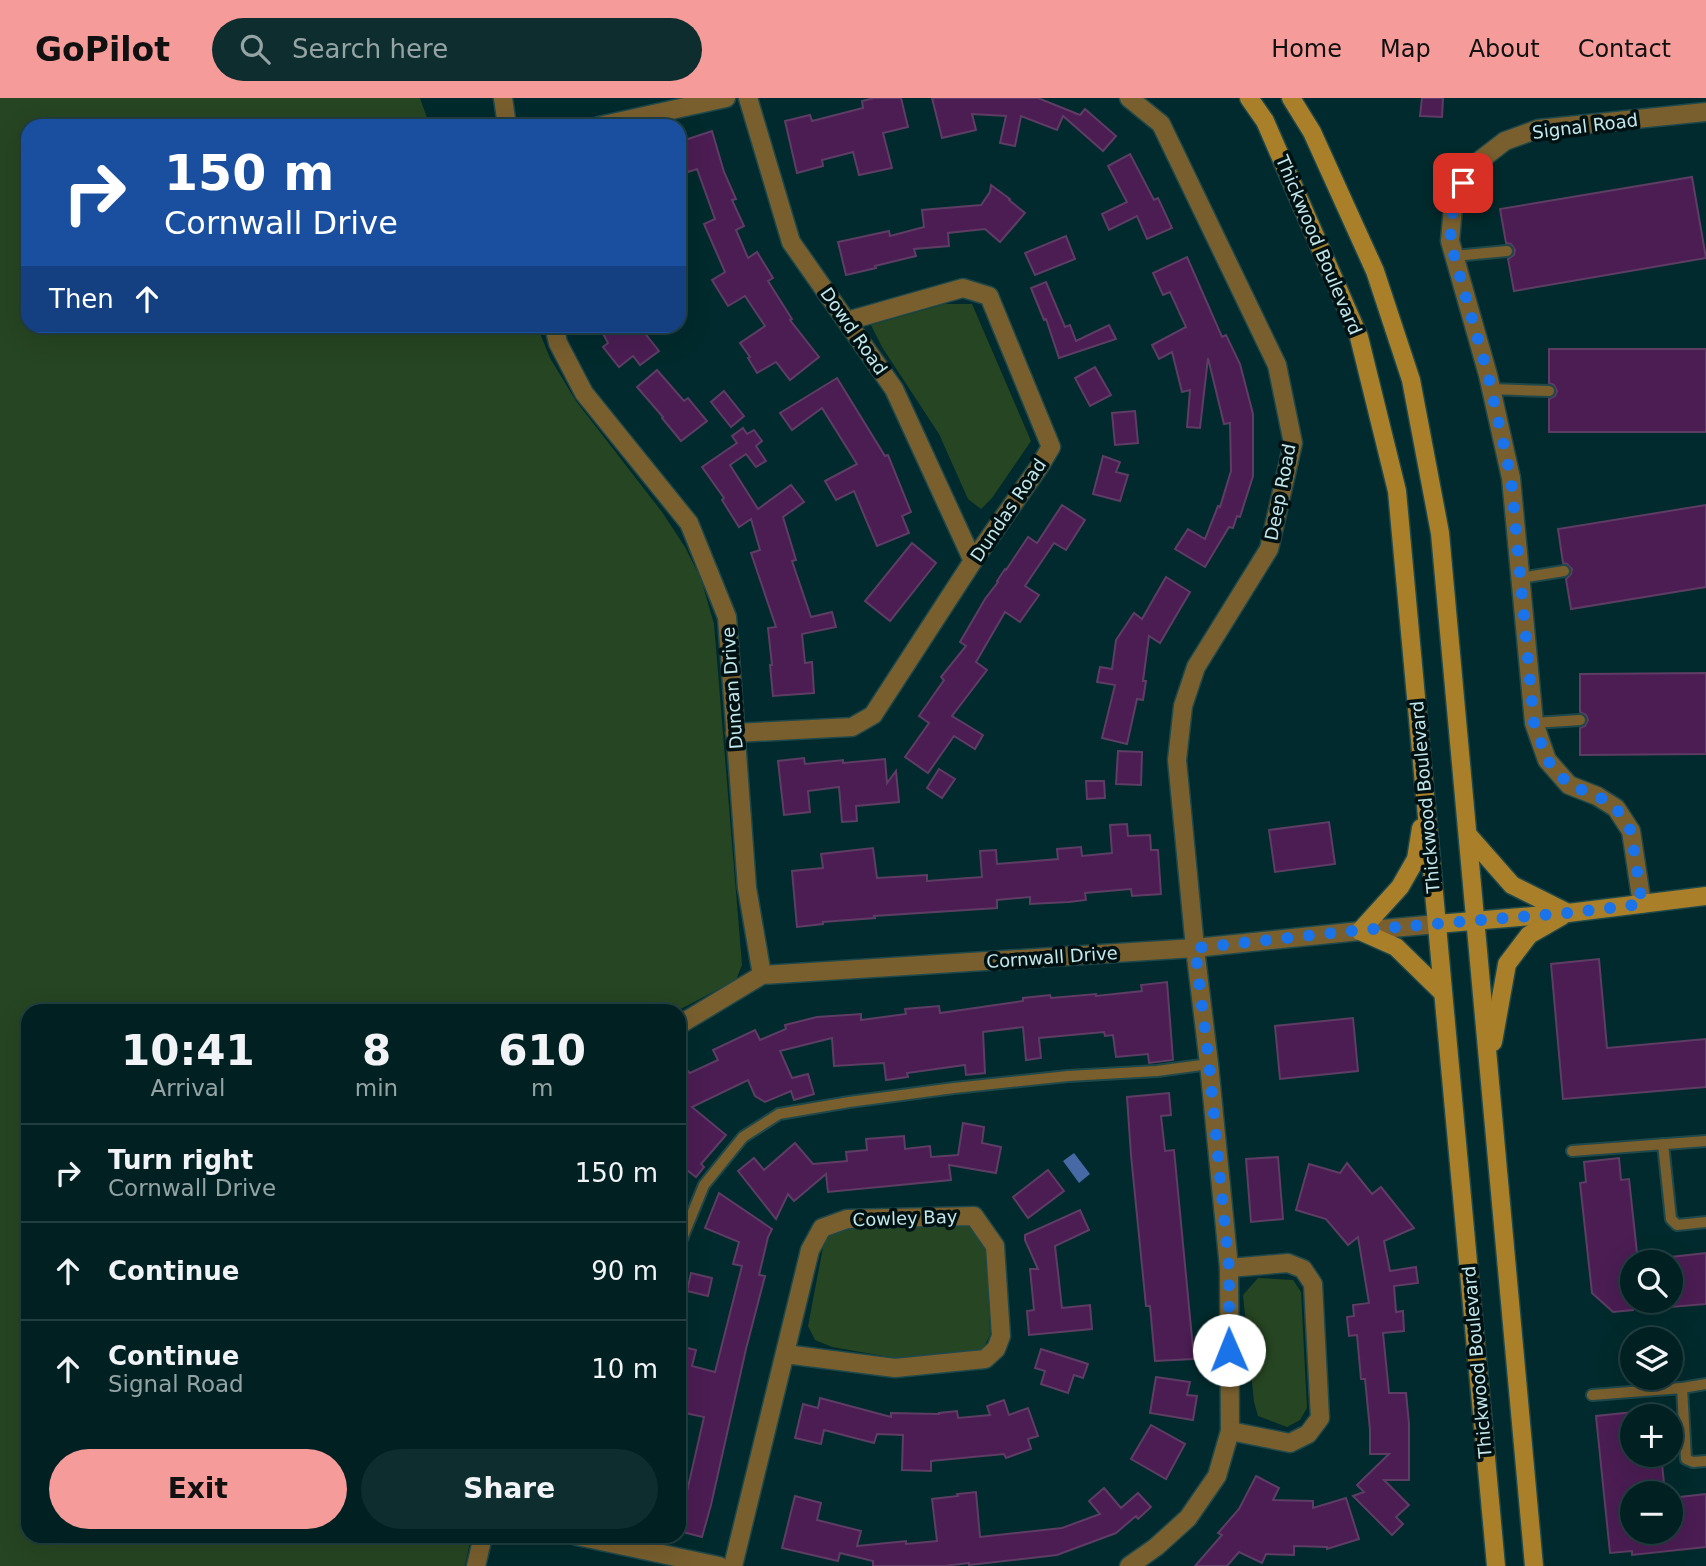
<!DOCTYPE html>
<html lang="en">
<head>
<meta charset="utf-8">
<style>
  body { margin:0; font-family:"DejaVu Sans",sans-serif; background:#0e2d2f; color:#f1f3f6; height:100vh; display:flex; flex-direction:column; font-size:26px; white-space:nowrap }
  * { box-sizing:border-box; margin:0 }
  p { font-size:23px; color:#95a3a5 }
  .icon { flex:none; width:38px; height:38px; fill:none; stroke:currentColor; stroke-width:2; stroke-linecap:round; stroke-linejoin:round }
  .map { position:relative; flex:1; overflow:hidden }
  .sheet { position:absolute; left:21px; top:906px; width:665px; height:539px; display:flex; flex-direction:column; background:#002022; border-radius:21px; box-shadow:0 7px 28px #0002,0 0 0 2px #223e40 }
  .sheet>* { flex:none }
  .hud { position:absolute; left:21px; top:21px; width:665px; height:214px; border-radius:21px; box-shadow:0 7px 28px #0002,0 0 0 2px #223e40; background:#1a4fa0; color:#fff; overflow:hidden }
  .controls { position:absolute; left:1620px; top:1152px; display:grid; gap:14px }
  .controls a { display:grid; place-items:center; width:63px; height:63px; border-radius:50%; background:#002022; box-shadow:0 7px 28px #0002,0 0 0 2px #223e40; font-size:35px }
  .pin { position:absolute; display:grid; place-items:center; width:60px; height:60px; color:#fff; margin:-30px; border-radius:14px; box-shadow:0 4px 10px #0006 }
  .me { position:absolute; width:77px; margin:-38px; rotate:359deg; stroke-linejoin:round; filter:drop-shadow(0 0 5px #0008) }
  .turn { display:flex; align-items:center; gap:24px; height:147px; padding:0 28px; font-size:32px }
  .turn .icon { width:91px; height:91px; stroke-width:2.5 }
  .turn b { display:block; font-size:49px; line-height:60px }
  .then { display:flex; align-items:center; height:66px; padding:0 28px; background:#0003; gap:14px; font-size:26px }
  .eta { display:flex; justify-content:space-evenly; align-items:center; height:119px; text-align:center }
  .eta b { font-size:42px; font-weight:700; line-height:49px }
  .button { display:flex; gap:14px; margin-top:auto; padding:14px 28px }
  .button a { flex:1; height:80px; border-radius:42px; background:#f59b99; color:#111; font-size:28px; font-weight:700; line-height:80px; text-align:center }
  .button a+a { background:#0e2d2f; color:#f1f3f6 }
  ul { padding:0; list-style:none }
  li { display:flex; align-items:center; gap:21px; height:98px; padding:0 28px; border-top:2px solid #223e40 }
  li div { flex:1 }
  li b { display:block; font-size:26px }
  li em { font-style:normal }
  header { display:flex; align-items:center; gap:42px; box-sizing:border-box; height:98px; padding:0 35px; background:#f59b99; color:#111 }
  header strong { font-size:33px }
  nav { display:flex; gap:38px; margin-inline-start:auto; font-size:24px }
  .search { width:490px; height:63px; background:#0e2d2f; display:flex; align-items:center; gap:18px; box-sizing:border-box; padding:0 24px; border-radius:38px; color:#95a3a5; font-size:26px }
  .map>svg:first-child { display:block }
  .green { fill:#264522 }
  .water { fill:#4769a6 }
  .building { fill:#4b1d53; stroke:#5e3d64; stroke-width:2 }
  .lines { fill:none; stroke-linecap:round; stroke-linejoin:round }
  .lane-casing { stroke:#1f484b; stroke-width:14 }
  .street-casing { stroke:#1f484b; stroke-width:21 }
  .secondary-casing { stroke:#1f484b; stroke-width:21 }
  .lane { stroke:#795f2e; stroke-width:10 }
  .street { stroke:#795f2e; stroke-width:18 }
  .secondary { stroke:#a97f2a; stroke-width:18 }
  .route { stroke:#1a73e8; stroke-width:12; stroke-dasharray:0 21.6 }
  .labels { text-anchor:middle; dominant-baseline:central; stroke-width:7; stroke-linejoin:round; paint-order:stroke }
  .street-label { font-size:18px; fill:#c4e7ea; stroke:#001113 }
</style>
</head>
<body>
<header>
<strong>GoPilot</strong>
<div class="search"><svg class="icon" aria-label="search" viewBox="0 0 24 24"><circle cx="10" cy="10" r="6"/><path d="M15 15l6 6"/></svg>Search here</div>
<nav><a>Home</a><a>Map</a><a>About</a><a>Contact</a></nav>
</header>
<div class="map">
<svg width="1706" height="1468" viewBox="0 0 1706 1468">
  <rect width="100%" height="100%" fill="#002a2d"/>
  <g class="green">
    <polygon points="0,0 420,0 430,28 28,28 28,228 537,228 550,260 576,303 662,414 685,449 701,481 714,526 742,867 736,882 675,914 28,914 28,1438 471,1439 465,1468 0,1468"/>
    <polygon points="945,206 972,206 1031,343 992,400 981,411 968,401 939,336 882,249 871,227"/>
    <polygon points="970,1127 986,1146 990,1237 983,1251 901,1261 832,1249 815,1242 808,1228 824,1144 835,1131"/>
    <polygon points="1258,1180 1293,1182 1301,1194 1307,1310 1300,1322 1287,1329 1258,1318 1254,1304 1243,1197"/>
  </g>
  <polygon class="water" points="1074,1055 1090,1076 1079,1085 1063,1063"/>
  <g class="building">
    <polygon points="874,0 901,0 908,29 883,35 892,70 859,77 853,54 822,62 823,68 797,75 785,23 810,17 812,23 863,10 862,3"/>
    <polygon points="932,0 1038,0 1080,17 1085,11 1116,38 1103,53 1063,18 1057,32 1021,18 1015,48 1000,45 1006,18 972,16 976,32 942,40"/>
    <polygon points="1422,0 1443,0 1442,19 1420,18"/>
    <polygon points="712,33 724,74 736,101 732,102 744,128 736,132 748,160 757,154 773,180 768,183 792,221 790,222 819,259 790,282 776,264 757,275 748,260 750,259 740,245 765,228 745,198 728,208 712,182 725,174 704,126 715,121 697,71 688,74 679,44"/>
    <polygon points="1130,56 1154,102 1158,100 1172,130 1147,141 1137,118 1109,132 1102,116 1127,104 1108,68"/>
    <polygon points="1692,79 1706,160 1514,193 1508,161 1514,157 1515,152 1511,146 1506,145 1500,111"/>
    <polygon points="991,87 1010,101 1009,102 1025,115 1000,144 985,131 948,135 949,148 914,151 916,158 875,168 876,170 846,177 838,144 889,133 890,138 924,129 922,112 981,107 990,94"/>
    <polygon points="1066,138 1075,161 1035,177 1025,155"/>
    <polygon points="1187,159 1222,239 1226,237 1240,266 1253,316 1253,378 1240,419 1237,418 1233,430 1229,429 1205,469 1175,451 1188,431 1205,441 1218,408 1220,409 1231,373 1230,325 1224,326 1208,260 1200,330 1187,329 1190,292 1182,294 1172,254 1159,261 1152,247 1186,229 1170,194 1163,197 1153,175"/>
    <polygon points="1046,184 1065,229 1070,227 1076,243 1109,227 1116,241 1059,260 1046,221 1044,222 1031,190"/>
    <polygon points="599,228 639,228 659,253 640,267 633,258 619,269 603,249 608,245"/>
    <polygon points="1549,251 1706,251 1706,334 1549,334 1549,301 1555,298 1557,293 1554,287 1549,285"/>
    <polygon points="1095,269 1111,297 1090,308 1075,280"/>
    <polygon points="657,272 684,303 688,300 707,323 681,343 662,320 663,319 637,289"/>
    <polygon points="837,280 885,358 888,357 911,414 902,418 909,435 877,448 854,393 836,402 825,383 857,366 822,310 792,332 780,315"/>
    <polygon points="724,293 744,318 731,329 711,304"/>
    <polygon points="1135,313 1138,345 1115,347 1112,315"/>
    <polygon points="743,330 747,336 754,332 762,343 756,348 766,363 756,369 746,356 730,367 758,411 791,387 804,404 783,419 796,462 792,463 811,519 832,514 836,529 802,536 805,565 812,564 814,595 773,598 770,567 772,567 768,530 776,529 751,455 760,452 751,421 739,429 722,402 724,400 702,369 737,345 732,338"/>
    <polygon points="1103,358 1120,364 1116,374 1128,377 1120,403 1093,396"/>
    <polygon points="1062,407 1085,422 1066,452 1054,445 1025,488 1039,497 1020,524 1005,514 976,564 987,572 952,618 983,637 975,651 954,638 928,675 905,659 929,625 919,618 944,582 941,579 966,548 960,544 985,501 998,484 997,483 1005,471 1006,472 1028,439 1037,445"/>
    <polygon points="1706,407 1706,489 1571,511 1566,481 1571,476 1572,471 1567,466 1563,465 1558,431"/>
    <polygon points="912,445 936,465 890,523 865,503"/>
    <polygon points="1166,479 1190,494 1160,545 1149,538 1143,583 1146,583 1143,602 1137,601 1127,646 1102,640 1115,587 1097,584 1100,569 1112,571 1116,542 1134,515 1142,521"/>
    <polygon points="1706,575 1706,656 1580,657 1580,630 1585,628 1588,622 1586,617 1580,614 1580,576"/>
    <polygon points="1118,653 1142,654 1141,687 1116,686"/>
    <polygon points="804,660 805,666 843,662 843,665 885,661 887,685 896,673 899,704 856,708 857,723 842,724 839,689 808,693 810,714 784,717 778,663"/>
    <polygon points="939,671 955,681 942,700 927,690"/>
    <polygon points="1086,683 1104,683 1105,700 1087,701"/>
    <polygon points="1329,724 1335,766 1275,774 1269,732"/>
    <polygon points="1127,726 1128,738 1150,737 1151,752 1158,752 1161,796 1132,798 1131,791 1085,795 1086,802 1069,804 1030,806 1030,799 997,802 997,810 874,818 875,820 823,824 823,826 797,829 792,773 823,770 821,756 873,750 877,780 927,777 927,783 982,779 980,753 996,752 997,766 1058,761 1057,751 1081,749 1082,758 1112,755 1110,727"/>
    <polygon points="1599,861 1607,950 1706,941 1706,989 1563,1001 1551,866"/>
    <polygon points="1167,884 1173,962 1149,965 1148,956 1116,959 1113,937 1105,938 1104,934 1039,940 1041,960 1026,962 1023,929 983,934 985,975 966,977 965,967 907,975 908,979 886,982 884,965 834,968 832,940 780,953 792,980 808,976 814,996 794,1002 791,993 765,1004 755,998 748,982 692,1009 726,1037 701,1066 704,1069 696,1079 679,1066 679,965 690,975 718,962 713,952 755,932 760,942 786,931 785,927 817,919 861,916 861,922 906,916 905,911 939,908 940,915 1023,903 1023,900 1050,897 1051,900 1096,896 1096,898 1142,893 1141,887"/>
    <polygon points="1353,920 1358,973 1280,981 1275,928"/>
    <polygon points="1169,995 1171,1017 1161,1018 1165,1053 1174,1052 1194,1261 1155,1263 1150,1208 1146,1208 1131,1057 1127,999"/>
    <polygon points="963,1025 984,1029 982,1045 1001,1049 996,1075 949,1067 951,1082 828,1094 826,1076 794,1103 788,1096 776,1121 738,1073 754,1060 764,1072 795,1045 813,1066 847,1063 846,1054 867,1052 866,1041 904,1038 905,1051 930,1048 931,1059 958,1057"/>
    <polygon points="1278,1059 1283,1121 1251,1124 1246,1061"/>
    <polygon points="1619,1060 1621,1082 1629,1081 1638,1164 1633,1164 1633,1212 1613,1214 1592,1195 1580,1085 1586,1084 1584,1064"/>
    <polygon points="1347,1065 1372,1096 1381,1089 1414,1130 1384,1143 1390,1173 1416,1169 1418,1185 1394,1188 1396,1214 1403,1213 1404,1233 1383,1235 1389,1295 1406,1295 1409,1326 1409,1382 1384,1382 1409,1407 1396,1419 1403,1426 1392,1437 1353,1398 1364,1394 1357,1387 1389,1356 1370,1356 1370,1332 1365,1281 1361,1281 1357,1237 1349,1238 1347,1219 1354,1218 1353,1207 1369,1205 1358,1139 1348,1147 1326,1121 1296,1112 1309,1066 1340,1075"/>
    <polygon points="1048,1072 1064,1093 1028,1120 1013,1099"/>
    <polygon points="719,1095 772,1131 768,1139 759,1177 765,1178 746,1251 711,1407 702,1439 679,1433 679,1410 683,1411 704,1319 680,1314 684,1301 679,1300 679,1248 696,1252 692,1268 715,1274 742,1168 733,1166 739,1144 705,1130"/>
    <polygon points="1080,1112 1089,1132 1055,1148 1062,1210 1090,1207 1092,1231 1029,1237 1027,1213 1034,1212 1030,1171 1038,1171 1025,1142 1025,1137"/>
    <polygon points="1706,1155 1706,1206 1671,1209 1671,1159"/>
    <polygon points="691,1175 712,1180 708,1198 687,1193"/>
    <polygon points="1041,1251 1088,1266 1083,1280 1074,1277 1068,1295 1041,1286 1045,1273 1035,1270"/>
    <polygon points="1156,1279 1190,1284 1187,1297 1197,1298 1193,1322 1150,1315"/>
    <polygon points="820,1300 891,1319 891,1315 939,1316 939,1315 957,1313 958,1320 990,1317 987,1308 1004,1302 1009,1317 1028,1310 1038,1338 1028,1341 1031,1351 1006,1360 1004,1356 931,1363 931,1373 902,1372 903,1337 877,1336 874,1345 824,1332 821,1346 795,1340 803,1306 818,1310"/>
    <polygon points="1633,1314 1633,1356 1661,1356 1665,1395 1633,1395 1633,1433 1671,1433 1671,1400 1706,1396 1706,1449 1632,1457 1632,1453 1610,1455 1596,1318"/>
    <polygon points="1151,1327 1185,1346 1166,1381 1131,1361"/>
    <polygon points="1256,1378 1279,1390 1273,1402 1313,1403 1313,1410 1346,1400 1359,1441 1327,1451 1327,1449 1294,1448 1294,1457 1266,1456 1262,1465 1239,1454 1227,1468 1195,1468 1222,1437 1218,1435 1239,1411"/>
    <polygon points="1104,1390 1121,1410 1138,1395 1151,1409 1138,1421 1136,1418 1116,1435 1057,1457 969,1467 969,1465 944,1468 873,1468 873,1463 840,1455 838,1463 782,1450 795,1398 821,1405 817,1422 861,1433 857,1448 906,1443 906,1446 937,1443 932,1401 958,1398 957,1396 976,1394 980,1439 1062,1430 1100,1416 1089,1403"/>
  </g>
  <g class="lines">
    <defs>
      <g id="lane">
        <polyline points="1454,158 1507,153"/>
        <polyline points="1491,291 1549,293"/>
        <polyline points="1520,480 1564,473"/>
        <polyline points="1534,625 1580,622"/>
        <polyline points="1663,1046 1671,1121 1677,1127 1706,1124"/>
        <polyline points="1572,1053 1706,1043"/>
        <polyline points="679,1148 704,1087 743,1039 779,1016 849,1004 954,990 1068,978 1157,973 1209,966"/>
        <polyline points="1682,1290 1706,1286"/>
        <polyline points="1592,1297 1682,1290 1686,1361 1693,1364 1706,1363"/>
      </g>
      <g id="street">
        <polyline points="503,0 507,28"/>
        <polyline points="748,0 791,144 894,291 973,463"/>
        <polyline points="1129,0 1161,26 1277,267 1293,345 1269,451 1196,569 1183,608 1177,662 1195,850 1209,966 1229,1170 1230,1333 1217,1378 1188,1420 1156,1449 1129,1468"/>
        <polyline points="599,28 726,0"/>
        <polyline points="554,228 558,245 584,295 689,425 727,519 747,790 762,877"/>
        <polyline points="735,635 852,629 873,617 973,463 1039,369 1051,349 989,198 963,190 847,223"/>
        <polyline points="1642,806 1631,733 1616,710 1597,698 1569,687 1547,662 1534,625 1511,380 1488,277 1450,143 1453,109 1463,85 1479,63 1505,43 1538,31 1706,14"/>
        <polyline points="679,927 762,877 1195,850 1360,833 1437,826"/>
        <polyline points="1229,1170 1288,1165 1303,1171 1313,1186 1320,1320 1308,1336 1290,1345 1230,1333"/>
        <polyline points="577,1438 719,1468"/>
        <polyline points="476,1468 483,1438"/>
        <polyline points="733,1468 810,1152 822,1130 847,1121 974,1118 995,1148 1001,1238 996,1251 985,1261 895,1270 785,1256"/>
      </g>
      <g id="secondary">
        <polyline points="1249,0 1265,23 1359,239 1397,393 1496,1468"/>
        <polyline points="1291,0 1312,34 1375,173 1411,282 1440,435 1534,1468"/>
        <polyline points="1421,730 1416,761 1400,789 1360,833 1396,849 1443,895"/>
        <polyline points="1468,737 1512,787 1568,815"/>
        <polyline points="1437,826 1568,815 1706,798"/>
        <polyline points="1493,944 1507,866 1529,837 1562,818"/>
      </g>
    </defs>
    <use href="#lane" class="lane-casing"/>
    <use href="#street" class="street-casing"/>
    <use href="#secondary" class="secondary-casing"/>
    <use href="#lane" class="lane"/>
    <use href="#street" class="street"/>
    <use href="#secondary" class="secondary"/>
  </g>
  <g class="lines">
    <polyline class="route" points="1229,1252 1229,1170 1209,966 1195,850 1360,832 1568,815 1642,806 1631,733 1616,710 1598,698 1569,687 1547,662 1534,625 1511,380 1488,277 1450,143 1453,109 1463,85"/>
  </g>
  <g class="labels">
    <g class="street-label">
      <text transform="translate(1585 28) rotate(-7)">Signal Road</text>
      <text transform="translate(1319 147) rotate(67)">Thickwood Boulevard</text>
      <text transform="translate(854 233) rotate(55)">Dowd Road</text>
      <text transform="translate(1280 394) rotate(-79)">Deep Road</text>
      <text transform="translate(1008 412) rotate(-56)">Dundas Road</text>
      <text transform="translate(732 590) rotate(-94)">Duncan Drive</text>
      <text transform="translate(1425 699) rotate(-95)">Thickwood Boulevard</text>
      <text transform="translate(1052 859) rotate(-4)">Cornwall Drive</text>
      <text transform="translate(905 1120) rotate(-2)">Cowley Bay</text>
      <text transform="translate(1477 1264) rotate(-95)">Thickwood Boulevard</text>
    </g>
  </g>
</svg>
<div class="controls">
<a><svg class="icon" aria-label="search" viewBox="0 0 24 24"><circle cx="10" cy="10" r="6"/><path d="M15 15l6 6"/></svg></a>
<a><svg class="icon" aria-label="layers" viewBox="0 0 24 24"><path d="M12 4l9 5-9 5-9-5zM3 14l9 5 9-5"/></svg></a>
<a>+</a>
<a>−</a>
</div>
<div class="pin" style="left:1463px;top:85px;background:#d93025"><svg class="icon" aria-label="arrive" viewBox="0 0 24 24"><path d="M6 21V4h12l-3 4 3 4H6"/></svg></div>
<svg class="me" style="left:1229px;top:1252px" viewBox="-20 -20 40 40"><circle r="19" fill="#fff"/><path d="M0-13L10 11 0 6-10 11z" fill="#1a73e8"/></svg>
<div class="hud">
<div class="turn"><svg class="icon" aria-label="right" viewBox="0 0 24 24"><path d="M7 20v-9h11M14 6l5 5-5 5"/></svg><div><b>150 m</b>Cornwall Drive</div></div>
<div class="then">Then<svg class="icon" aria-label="ahead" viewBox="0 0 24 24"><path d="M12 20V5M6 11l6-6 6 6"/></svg></div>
</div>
<section class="sheet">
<div class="eta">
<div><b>10:41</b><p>Arrival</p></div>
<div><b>8</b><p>min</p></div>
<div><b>610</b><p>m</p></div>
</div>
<ul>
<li><svg class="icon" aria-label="right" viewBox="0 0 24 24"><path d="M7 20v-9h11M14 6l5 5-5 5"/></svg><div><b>Turn right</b><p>Cornwall Drive</p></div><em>150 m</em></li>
<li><svg class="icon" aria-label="ahead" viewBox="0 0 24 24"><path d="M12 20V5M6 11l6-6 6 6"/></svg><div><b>Continue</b></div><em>90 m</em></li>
<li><svg class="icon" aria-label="ahead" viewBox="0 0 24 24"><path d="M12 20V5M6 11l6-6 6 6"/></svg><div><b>Continue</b><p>Signal Road</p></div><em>10 m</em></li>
</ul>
<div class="button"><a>Exit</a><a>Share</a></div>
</section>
</div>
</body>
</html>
